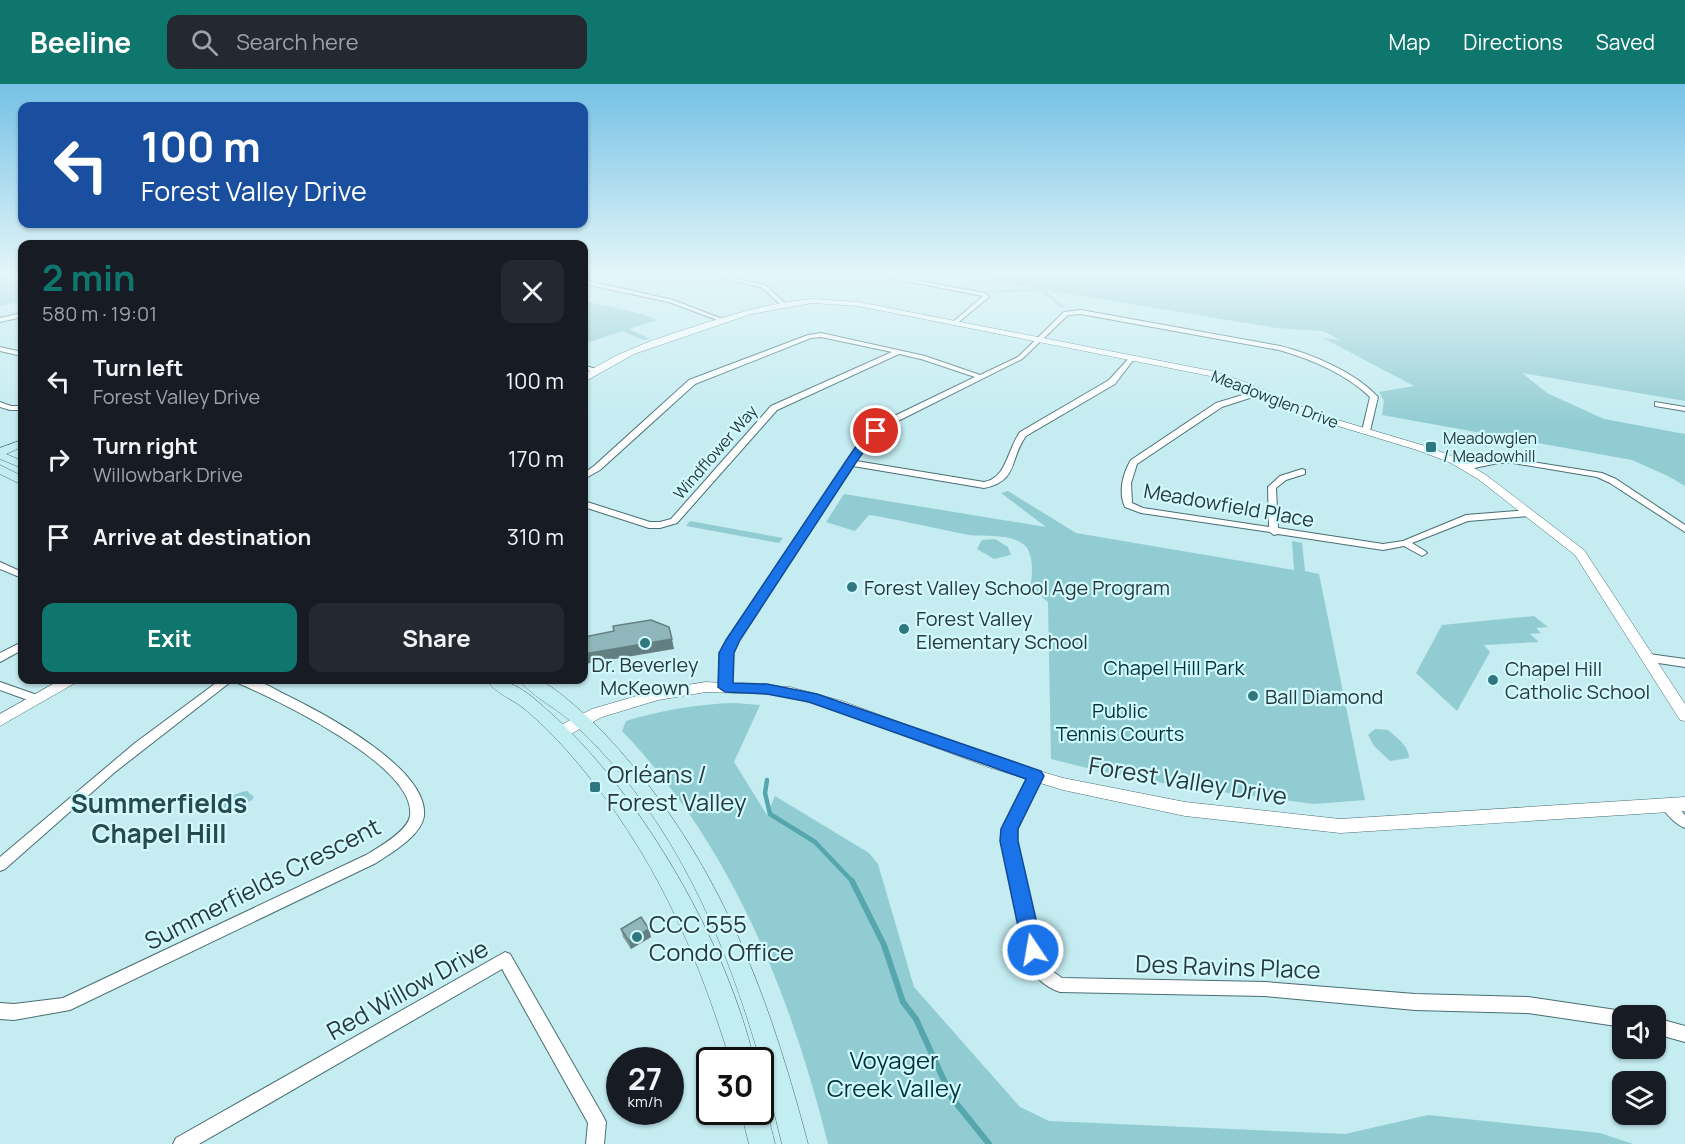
<!DOCTYPE html>
<html lang="en">
<head>
<meta charset="utf-8">
<style>
  body { margin:0; font-family:Manrope,sans-serif; background:#242831; color:#f1f3f6; height:100vh; display:flex; flex-direction:column; font-size:22px; white-space:nowrap }
  * { box-sizing:border-box; margin:0 }
  p { font-size:20px; color:#9ea1a6 }
  .icon { flex:none; width:33px; height:33px; fill:none; stroke:currentColor; stroke-width:2; stroke-linecap:round; stroke-linejoin:round }
  .map { position:relative; flex:1; overflow:hidden }
  .sheet { position:absolute; left:18px; top:156px; width:570px; height:444px; display:flex; flex-direction:column; background:#171b24; border-radius:12px; box-shadow:0 2px 4px #0004 }
  .sheet>* { flex:none }
  .top-card { position:absolute; left:18px; top:18px; width:570px; height:126px; border-radius:12px; box-shadow:0 2px 4px #0004; background:#1a4fa0; color:#fff; overflow:hidden }
  .buttons { position:absolute; left:1612px; top:921px; display:grid; gap:12px }
  .buttons a { display:grid; place-items:center; width:54px; height:54px; border-radius:12px; background:#171b24; box-shadow:0 2px 4px #0004; font-size:30px }
  .speed { position:absolute; left:606px; top:963px; display:flex; gap:12px; font-size:30px; font-weight:700; text-align:center }
  .speed>* { display:grid; place-content:center; width:78px; height:78px; border-radius:50%; background:#171b24; box-shadow:0 2px 4px #0004; line-height:1 }
  .speed small { font-size:15px; font-weight:400 }
  .speed .limit { border:3px solid #111; border-radius:9px; background:#fff; color:#111 }
  .pin { position:absolute; display:grid; place-items:center; width:51px; height:51px; color:#fff; margin:-26px; border:3px solid #fff; border-radius:50%; box-shadow:0 2px 6px #0007 }
  .me { position:absolute; width:66px; margin:-33px; rotate:348deg; stroke-linejoin:round; filter:drop-shadow(0 0 4px #0008) }
  .turn { display:flex; align-items:center; gap:21px; height:126px; padding:0 24px; font-size:27px }
  .turn .icon { width:78px; height:78px; stroke-width:2.5 }
  .turn b { display:block; font-size:42px; line-height:51px }
  .round { display:grid; place-items:center; flex:none; width:63px; height:63px; border-radius:12px; background:#242831 }
  .overview { display:flex; align-items:center; justify-content:space-between; height:102px; padding:0 24px }
  h1 { font-size:36px; font-weight:700; line-height:45px; color:#0f766e }
  .action { display:flex; gap:12px; margin-top:auto; padding:12px 24px }
  .action a { flex:1; height:69px; border-radius:12px; background:#0f766e; color:#fff; font-size:24px; font-weight:700; line-height:69px; text-align:center }
  .action a+a { background:#242831; color:#f1f3f6 }
  ul { padding:0; list-style:none }
  li { display:flex; align-items:center; gap:18px; height:78px; padding:0 24px }
  li div { flex:1 }
  li b { display:block; font-size:22px }
  li em { font-style:normal }
  header { display:flex; align-items:center; gap:36px; box-sizing:border-box; height:84px; padding:0 30px; background:#0f766e; color:#fff }
  header strong { font-size:28px }
  nav { display:flex; gap:33px; margin-inline-start:auto; font-size:21px }
  .search { width:420px; height:54px; background:#242831; display:flex; align-items:center; gap:15px; box-sizing:border-box; padding:0 21px; border-radius:12px; color:#9ea1a6; font-size:22px }
  .map>svg:first-child { display:block }
  .green { fill:#92ccd3 }
  .lines { fill:none; stroke-linecap:round; stroke-linejoin:round }
  .stream-far1 { stroke:#56a6ae; stroke-width:4.5 }
  .stream { stroke:#56a6ae; stroke-width:6 }
  .minor-casing { stroke:#496e72; stroke-width:2 }
  .tertiary-casing { stroke:#496e72; stroke-width:1 }
  .secondary-casing { stroke:#496e72; stroke-width:1 }
  .minor { fill:#fff; fill-rule:evenodd }
  .tertiary { fill:#fff; fill-rule:evenodd }
  .secondary { fill:#c2edf1; fill-rule:evenodd }
  .wall { fill:#7b9da0 }
  .shaded-wall { fill:#647f82 }
  .building { fill:#8fb6ba; stroke:#647f82; stroke-width:1.5 }
  .route { fill:#1a73e8; stroke:#114b97; stroke-width:1.5 }
  .poi-dot { fill:#307880; stroke:#d1faff; stroke-width:2 }
  .labels { text-anchor:middle; dominant-baseline:central; stroke-width:4.5; stroke-linejoin:round; paint-order:stroke }
  .far-street-label { font-size:16px; fill:#29393b; stroke:#d1faff }
  .far-poi-label { font-size:16px; fill:#29393b; stroke:#d1faff; text-anchor:start }
  .street-label { font-size:20px; fill:#29393b; stroke:#d1faff }
  .poi-label { font-size:20px; fill:#29393b; stroke:#d1faff; text-anchor:start }
  .park-label { font-size:20px; fill:#003338; stroke:#d1faff }
  .near-poi-label { font-size:24px; fill:#29393b; stroke:#d1faff; text-anchor:start }
  .near-street-label { font-size:24px; fill:#29393b; stroke:#d1faff }
  .near-park-label { font-size:24px; fill:#003338; stroke:#d1faff }
  .near-neighbourhood-label { font-size:26px; font-weight:bold; fill:#264a4e; stroke:#d1faff }
</style>
</head>
<body>
<header>
<strong>Beeline</strong>
<div class="search"><svg class="icon" aria-label="search" viewBox="0 0 24 24"><circle cx="10" cy="10" r="6"/><path d="M15 15l6 6"/></svg>Search here</div>
<nav><a>Map</a><a>Directions</a><a>Saved</a></nav>
</header>
<div class="map">
<svg width="1685" height="1060" viewBox="0 0 1685 1060">
  <rect width="100%" height="100%" fill="#c4ecf1"/>
  <g class="green">
    <polygon points="0,191 22,197 22,217 0,222"/>
    <polygon points="959,191 1685,191 1685,317 1522,289 1547,309 1604,335 1685,350 1685,402 1668,392 1632,376 1382,331 1384,317 1379,308 1414,302 1323,254 1340,256 1323,247 1276,244 1044,206 1065,223 1061,224 1041,207 992,209 987,207 1034,204"/>
    <polygon points="584,217 642,230 657,236 629,245 650,255 644,256 622,247 584,260"/>
    <path d="M1008,407L1076,449L1294,486L1292,457L1302,459L1305,487L1319,490L1365,716L1314,720L1184,703L1103,688L1051,675L1048,518L1030,503C1033,492 1034,467 1023,460C1008,449 986,453 969,451C936,445 903,436 869,431L855,447L826,438L844,410L1046,443L1001,409Z"/>
    <polygon points="690,437 783,454 779,459 686,442"/>
    <polygon points="995,455 1008,463 1011,471 994,475 977,465 982,456"/>
    <polygon points="1534,532 1548,543 1536,544 1541,549 1530,550 1539,558 1484,561 1490,568 1457,627 1416,589 1442,541"/>
    <path d="M735,619L760,621L734,678L767,731L775,712L869,769L878,780L914,903L1020,1023L1049,1037L1345,1050L1428,1031L1600,1049L1633,1060H828C790,908 731,761 622,647L626,637C662,626 698,620 735,619Z"/>
    <path d="M1375,645L1388,646C1397,654 1409,662 1409,674L1390,677L1374,662L1368,651Z"/>
    <path d="M247,707L254,713L252,716L230,729L223,731L218,726C222,717 237,708 247,707Z"/>
  </g>
  <g class="lines">
    <polyline class="stream-far1" points="767,696 765,709 770,730 815,758 853,798"/>
    <polyline class="stream" points="852,797 884,861 903,918 916,935 952,1014 989,1060"/>
    <defs>
      <g id="minor">
        <polygon points="709,191 719,191 765,201 785,219 780,220 761,203"/>
        <polygon points="875,191 886,191 985,209 989,213 955,241 953,240 953,238 983,212"/>
        <polygon points="584,196 673,216 725,236 720,237 669,218 584,200"/>
        <path d="M1081,226L1280,262C1312,270 1355,288 1378,313L1370,347L1366,349L1362,347L1370,313C1346,290 1311,275 1279,266L1081,230L1068,231L1022,275L890,341L870,356L856,377L984,398C1007,394 1007,366 1020,348L1109,296L1130,273H1134V275L1115,300L1026,352C1009,375 1019,397 984,404L853,382L735,562L732,569L731,603L729,606H721L719,603L720,569L864,352L884,337L975,293L921,275L899,270L777,326L677,439L660,444H649L584,423V417L650,438H660L671,435L771,322L892,268L821,253L811,254L695,300L600,386L584,395V389L594,382L689,296L808,251L821,249L925,272L980,291L1018,273L1064,228Z"/>
        <polygon points="22,229 22,233 0,238 0,234"/>
        <polygon points="0,263 22,268 22,272 0,267"/>
        <polygon points="584,282 598,285 600,286 596,288 584,286"/>
        <path d="M1259,306H1262V310L1222,323L1137,380L1131,399L1132,419L1143,424L1269,443L1268,403L1280,392L1302,385L1305,386V390L1286,396L1276,404L1278,444L1383,460L1403,457L1466,431L1529,426L1534,429L1529,432L1468,437L1412,459L1425,467L1427,469L1422,472L1404,462L1383,466L1278,450L1274,451L1270,448L1141,429L1125,423C1118,408 1123,389 1131,376L1216,319Z"/>
        <polygon points="0,318 11,322 22,322 22,326 10,326 0,323"/>
        <polygon points="1655,318 1685,323 1685,327 1655,322"/>
        <polygon points="1498,375 1513,375 1602,389 1616,395 1685,441 1685,448 1610,399 1597,393 1513,379 1498,379 1465,386 1461,383 1465,380"/>
        <polygon points="0,478 22,488 22,494 0,485"/>
        <polygon points="22,558 22,566 0,578 0,569"/>
        <polygon points="1649,570 1685,575 1685,583 1645,577 1643,574"/>
        <polygon points="220,596 233,596 115,688 5,785 0,787 0,773 135,659"/>
        <path d="M237,596C241,596 246,595 250,596C262,597 274,605 284,610C321,628 429,684 424,732C421,752 391,769 376,779L70,926L14,936L0,935V919L14,920L63,914L366,771C378,764 408,747 410,732C417,682 277,616 238,599Z"/>
        <polygon points="0,598 40,612 42,615 40,618 36,619 0,606"/>
        <path d="M1035,686L1040,688L1041,691L1017,745L1016,757L1042,876L1048,884L1062,894L1265,898L1415,910L1528,913L1623,927L1630,932H1623V943L1528,929L1415,926L1265,912L1060,908C1045,903 1034,893 1027,878L1002,757L1003,745L1029,691L1030,688Z"/>
        <path d="M1668,717L1673,718L1685,731V744C1676,741 1666,730 1661,722L1663,718Z"/>
        <polygon points="505,868 510,870 603,1032 606,1038 604,1060 586,1060 588,1039 502,885 199,1060 173,1060 176,1054"/>
        <polygon points="1656,934 1685,942 1685,958 1656,950"/>
      </g>
      <g id="tertiary">
        <path d="M812,215L858,218L1212,287L1245,298L1321,331L1425,362L1457,374L1486,391L1584,466L1685,620V637L1680,636L1575,471L1478,395L1449,378L1417,366L1315,335L1239,302L1210,292L858,222L812,219L751,230L634,270L584,298V291C616,268 653,256 690,244C730,231 769,219 812,215Z"/>
        <polygon points="60,596 77,596 75,599 0,642 0,630"/>
        <polygon points="706,598 790,603 842,617 999,675 1063,694 1185,718 1340,735 1685,713 1685,727 1340,749 1185,732 1063,706 988,683 832,625 790,613 767,610 706,608 658,616 602,633 567,652 555,652 553,648 555,644 592,625 657,606"/>
      </g>
      <g id="secondary">
        <polygon points="22,356 22,363 6,370 22,377 22,384 0,375 0,364"/>
        <polygon points="0,381 22,392 22,401 0,390"/>
        <path d="M486,596C514,593 535,615 555,633C643,714 727,860 754,976H730C696,865 653,768 577,678C560,658 542,639 522,623C511,615 493,607 486,596Z"/>
        <path d="M520,596C525,595 533,594 538,596C551,599 587,632 598,643C714,763 766,901 808,1060H782C750,927 707,791 617,685C602,668 586,650 569,636C556,624 528,610 520,596Z"/>
        <polygon points="760,1018 767,1028 775,1060 749,1060 741,1028 760,1028"/>
      </g>
    </defs>
    <use href="#minor" class="minor-casing"/>
    <use href="#tertiary" class="tertiary-casing"/>
    <use href="#secondary" class="secondary-casing"/>
    <use href="#minor" class="minor"/>
    <use href="#tertiary" class="tertiary"/>
    <use href="#secondary" class="secondary"/>
  </g>
  <polygon class="wall" points="621,845 651,853 631,865 623,853"/>
  <g class="shaded-wall">
    <polygon points="672,555 674,565 585,580 584,570"/>
    <polygon points="649,845 651,853 631,865 629,857"/>
  </g>
  <g class="building">
    <polygon points="651,536 669,543 672,555 584,570 584,553 614,547 613,542"/>
    <polygon points="641,833 649,845 629,857 621,845"/>
  </g>
  <linearGradient id="sky" x2="0" y2="1"><stop stop-color="#75c1e5"/><stop offset="0.56" stop-color="#e4f6f9"/><stop offset="1" stop-color="#e4f6f9" stop-opacity="0"/></linearGradient>
  <rect width="1685" height="339" fill="url(#sky)"/>
  <polygon class="route" points="873,344 881,347 871,357 855,380 740,556 734,569 733,599 767,600 817,610 1041,687 1044,692 1018,745 1018,757 1043,866 1040,872 1033,874 1026,872 1023,866 1000,757 1001,745 1026,695 809,618 767,610 725,608 718,603 719,569 726,556 846,377 863,352"/>
  <g class="poi-dot">
    <rect x="1425" y="357" width="12" height="12" rx="3"/>
    <circle cx="852" cy="503" r="6"/>
    <circle cx="904" cy="545" r="6"/>
    <circle cx="645" cy="559" r="6"/>
    <circle cx="1493" cy="596" r="6"/>
    <circle cx="1253" cy="612" r="6"/>
    <rect x="589" y="697" width="12" height="12" rx="3"/>
    <circle cx="637" cy="853" r="6"/>
  </g>
  <g class="labels">
    <g class="far-street-label">
      <text transform="translate(1275 315) rotate(21)">Meadowglen Drive</text>
      <text transform="translate(715 368) rotate(-49)">Windflower Way</text>
    </g>
    <g class="far-poi-label">
      <text x="1443" y="354">Meadowglen<tspan x="1443" dy="18">/ Meadowhill</tspan></text>
    </g>
    <g class="street-label">
      <text transform="translate(1229 421) rotate(10)">Meadowfield Place</text>
    </g>
    <g class="poi-label">
      <text x="864" y="503">Forest Valley School Age Program</text>
      <text x="916" y="534">Forest Valley<tspan x="916" dy="23">Elementary School</tspan></text>
      <text x="645" y="580" text-anchor="middle">Dr. Beverley<tspan x="645" dy="23">McKeown</tspan></text>
      <text x="1505" y="584">Chapel Hill<tspan x="1505" dy="23">Catholic School</tspan></text>
      <text x="1265" y="612">Ball Diamond</text>
    </g>
    <g class="park-label">
      <text x="1174" y="583">Chapel Hill Park</text>
      <text x="1120" y="626">Public<tspan x="1120" dy="23">Tennis Courts</tspan></text>
    </g>
    <g class="near-poi-label">
      <text x="607" y="689">Orléans /<tspan x="607" dy="28">Forest Valley</tspan></text>
      <text x="649" y="839">CCC 555<tspan x="649" dy="28">Condo Office</tspan></text>
    </g>
    <g class="near-street-label">
      <text transform="translate(1188 696) rotate(9)">Forest Valley Drive</text>
      <text transform="translate(262 799) rotate(-27)">Summerfields Crescent</text>
      <text transform="translate(1228 882) rotate(2)">Des Ravins Place</text>
      <text transform="translate(407 905) rotate(-29)">Red Willow Drive</text>
    </g>
    <g class="near-park-label">
      <text x="894" y="975">Voyager<tspan x="894" dy="28">Creek Valley</tspan></text>
    </g>
    <g class="near-neighbourhood-label">
      <text x="159" y="719">Summerfields<tspan x="159" dy="30">Chapel Hill</tspan></text>
    </g>
  </g>
</svg>
<div class="buttons">
<a><svg class="icon" aria-label="sound" viewBox="0 0 24 24"><path d="M4 9h4l5-4v14l-5-4H4zM17 9q2 3 0 6"/></svg></a>
<a><svg class="icon" aria-label="layers" viewBox="0 0 24 24"><path d="M12 4l9 5-9 5-9-5zM3 14l9 5 9-5"/></svg></a>
</div>
<div class="speed"><div>27<small>km/h</small></div><div class="limit">30</div></div>
<div class="pin" style="left:876px;top:347px;background:#d93025"><svg class="icon" aria-label="arrive" viewBox="0 0 24 24"><path d="M6 21V4h12l-3 4 3 4H6"/></svg></div>
<svg class="me" style="left:1033px;top:866px" viewBox="-20 -20 40 40"><circle r="17" fill="#1a73e8" stroke="#fff" stroke-width="3"/><path d="M0-11L8 9 0 5-8 9z" fill="#fff"/></svg>
<div class="top-card">
<div class="turn"><svg class="icon" aria-label="left" viewBox="0 0 24 24"><path d="M17 20v-9H6M10 6l-5 5 5 5"/></svg><div><b>100 m</b>Forest Valley Drive</div></div>
</div>
<section class="sheet">
<div class="overview"><div><h1>2 min</h1><p>580 m · 19:01</p></div><a class="round"><svg class="icon" aria-label="close" viewBox="0 0 24 24"><path d="M6 6l12 12M18 6L6 18"/></svg></a></div>
<ul>
<li><svg class="icon" aria-label="left" viewBox="0 0 24 24"><path d="M17 20v-9H6M10 6l-5 5 5 5"/></svg><div><b>Turn left</b><p>Forest Valley Drive</p></div><em>100 m</em></li>
<li><svg class="icon" aria-label="right" viewBox="0 0 24 24"><path d="M7 20v-9h11M14 6l5 5-5 5"/></svg><div><b>Turn right</b><p>Willowbark Drive</p></div><em>170 m</em></li>
<li><svg class="icon" aria-label="arrive" viewBox="0 0 24 24"><path d="M6 21V4h12l-3 4 3 4H6"/></svg><div><b>Arrive at destination</b></div><em>310 m</em></li>
</ul>
<div class="action"><a>Exit</a><a>Share</a></div>
</section>
</div>
</body>
</html>
